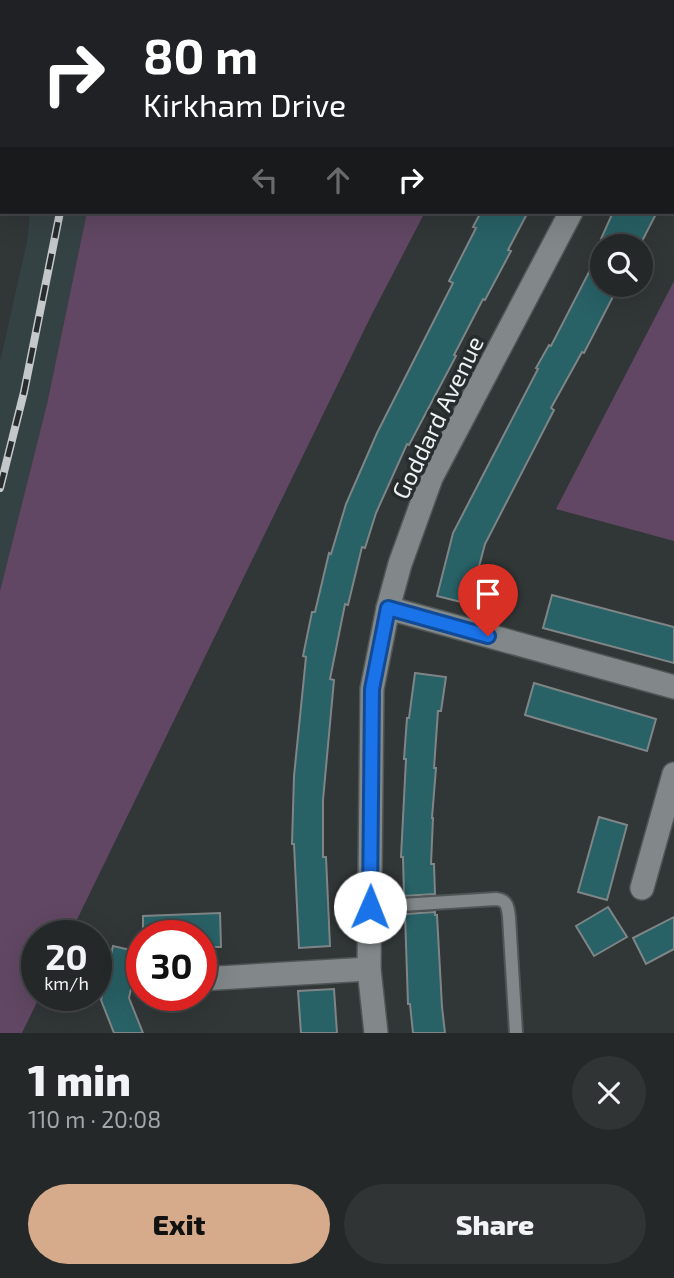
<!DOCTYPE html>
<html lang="en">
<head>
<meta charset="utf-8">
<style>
  body { margin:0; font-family:"Exo 2",sans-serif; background:#313435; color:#f1f3f6; height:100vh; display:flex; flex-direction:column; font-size:26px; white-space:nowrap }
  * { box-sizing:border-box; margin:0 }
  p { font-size:23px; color:#a3a6a8 }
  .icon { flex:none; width:38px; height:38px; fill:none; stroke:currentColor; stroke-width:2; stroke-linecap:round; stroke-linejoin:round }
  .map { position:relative; height:1033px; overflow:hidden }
  .drawer { display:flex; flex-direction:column; background:#252829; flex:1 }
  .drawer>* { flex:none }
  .guide { position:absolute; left:0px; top:0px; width:676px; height:214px; box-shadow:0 7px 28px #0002,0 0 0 2px #424446; background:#202124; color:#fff; overflow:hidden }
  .tools { position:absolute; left:590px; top:234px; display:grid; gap:14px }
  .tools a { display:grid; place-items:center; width:63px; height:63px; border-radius:50%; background:#252829; box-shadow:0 7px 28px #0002,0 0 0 2px #424446; font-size:35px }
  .speed { position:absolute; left:21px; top:920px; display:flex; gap:14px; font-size:35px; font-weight:700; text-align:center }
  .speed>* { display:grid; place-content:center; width:91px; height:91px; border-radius:50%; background:#252829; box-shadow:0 7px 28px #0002,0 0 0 2px #424446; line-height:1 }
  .speed small { font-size:18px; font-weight:400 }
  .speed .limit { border:10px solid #d22; background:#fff; color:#111 }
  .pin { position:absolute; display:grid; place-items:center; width:60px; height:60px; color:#fff; margin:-72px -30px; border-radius:50% 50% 50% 0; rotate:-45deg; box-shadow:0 0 7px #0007 }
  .pin .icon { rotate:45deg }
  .me { position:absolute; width:77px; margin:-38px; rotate:1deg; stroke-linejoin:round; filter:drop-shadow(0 0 5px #0008) }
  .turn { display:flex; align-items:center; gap:24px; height:147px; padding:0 28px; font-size:32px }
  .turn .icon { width:91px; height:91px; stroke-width:2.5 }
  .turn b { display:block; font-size:49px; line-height:60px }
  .lanes { display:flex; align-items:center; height:66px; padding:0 28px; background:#0003; justify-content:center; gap:35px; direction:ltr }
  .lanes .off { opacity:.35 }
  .round { display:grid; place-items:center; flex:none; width:74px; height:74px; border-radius:37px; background:#313435 }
  .headline { display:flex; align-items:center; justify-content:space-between; height:119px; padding:0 28px }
  h1 { font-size:42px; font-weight:800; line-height:52px }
  .cta { display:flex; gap:14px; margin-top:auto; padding:14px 28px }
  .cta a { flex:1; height:80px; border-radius:42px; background:#d6ab8b; color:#111; font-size:28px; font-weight:800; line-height:80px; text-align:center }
  .cta a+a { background:#313435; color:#f1f3f6 }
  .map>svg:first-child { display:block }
  .built { fill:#354243 }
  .green { fill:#614763 }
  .building { fill:#286166; stroke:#7f8586; stroke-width:2 }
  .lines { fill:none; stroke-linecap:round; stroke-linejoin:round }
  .lane-casing { stroke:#505555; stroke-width:16 }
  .street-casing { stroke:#505555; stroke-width:26 }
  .lane { stroke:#828889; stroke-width:12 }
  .street { stroke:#828889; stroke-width:23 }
  .rail-casing { stroke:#c4c8c9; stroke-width:8 }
  .rail { stroke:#272c2d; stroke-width:5; stroke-dasharray:16; stroke-linecap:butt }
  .route-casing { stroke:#114b97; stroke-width:18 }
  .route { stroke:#1a73e8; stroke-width:12 }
  .labels { text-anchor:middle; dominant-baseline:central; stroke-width:7; stroke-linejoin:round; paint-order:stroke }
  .street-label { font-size:24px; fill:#eef1f2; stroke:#272c2d }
</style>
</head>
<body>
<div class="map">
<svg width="674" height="1033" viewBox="0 0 674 1033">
  <rect width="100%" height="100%" fill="#313637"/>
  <polygon class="built" points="30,212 87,212 47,404 0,591 0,362 27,242"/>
  <g class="green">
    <polygon points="138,0 536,0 535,2 138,2"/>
    <polygon points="87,212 425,212 371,316 69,936 37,936 37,996 40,996 22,1033 0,1033 0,591 47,404"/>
    <polygon points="674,281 674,541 556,509"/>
  </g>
  <g class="building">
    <polygon points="481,212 528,212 508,250 511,251 485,300 483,299 454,355 456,356 409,445 407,444 376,513 365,548 362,547 348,605 345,604 330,679 334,680 323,800 323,857 326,857 330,946 299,948 294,844 292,844 294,776 306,657 303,656 312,612 315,612 329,553 331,554 346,504 377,433 453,283 449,281 476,228 473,227"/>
    <polygon points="613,212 657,212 639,247 602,247 602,285 619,285 584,353 582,352 551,408 554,410 485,544 469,604 437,596 453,533 538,369 536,368 549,345 551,346 605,241 601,239"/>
    <polygon points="552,595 674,627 674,663 543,628"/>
    <polygon points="415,673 446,677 441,711 438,711 434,768 436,768 432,818 433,818 431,864 434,864 435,894 404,896 403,857 401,857 406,759 404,759 407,718 409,718"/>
    <polygon points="534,683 656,719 647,751 525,715"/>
    <polygon points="599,817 627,825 607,900 578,892"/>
    <polygon points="608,907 627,937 594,956 576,926"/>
    <polygon points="435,912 435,915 437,915 442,1007 445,1033 413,1033 410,1004 408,1004 405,914"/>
    <polygon points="220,913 221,947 201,947 201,936 143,936 143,916"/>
    <polygon points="674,917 674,949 646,964 633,938"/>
    <polygon points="113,946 139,952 129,998 143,1033 114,1033 101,1000"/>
    <polygon points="334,989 337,1033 301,1033 298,991"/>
  </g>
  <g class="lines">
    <defs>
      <path id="lane" d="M370,907L496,899C507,900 508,907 509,917L516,1033"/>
      <g id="street">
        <polyline points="0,2 1,0"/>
        <polyline points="674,15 674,14"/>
        <polyline points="388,608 674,687"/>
        <polyline points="642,888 674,774"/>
        <polyline points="201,979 369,969"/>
        <polyline points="376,1033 369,969 372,689 388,608 400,564 431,478 571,212"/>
      </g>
    </defs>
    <use href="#lane" class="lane-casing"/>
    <use href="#street" class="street-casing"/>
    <use href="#lane" class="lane"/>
    <use href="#street" class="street"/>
    <defs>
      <g id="rail">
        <polyline points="87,2 87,0"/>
        <polyline points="0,488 24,392 60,212"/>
      </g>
    </defs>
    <use href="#rail" class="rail-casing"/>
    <use href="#rail" class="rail"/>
  </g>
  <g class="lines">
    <defs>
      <polyline id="route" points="370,907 372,689 388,608 488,636"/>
    </defs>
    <use href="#route" class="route-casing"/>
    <use href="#route" class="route"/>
  </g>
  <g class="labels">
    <g class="street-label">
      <text transform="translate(437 417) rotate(-64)">Goddard Avenue</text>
    </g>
  </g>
</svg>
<div class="tools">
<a><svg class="icon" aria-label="search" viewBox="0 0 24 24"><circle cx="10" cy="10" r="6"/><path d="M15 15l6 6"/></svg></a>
</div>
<div class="speed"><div>20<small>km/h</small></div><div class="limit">30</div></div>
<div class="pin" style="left:488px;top:636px;background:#d93025"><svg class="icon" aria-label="arrive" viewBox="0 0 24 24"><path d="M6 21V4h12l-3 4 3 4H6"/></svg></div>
<svg class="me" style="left:370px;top:907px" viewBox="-20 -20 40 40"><circle r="19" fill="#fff"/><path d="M0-13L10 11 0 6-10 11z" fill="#1a73e8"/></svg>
<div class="guide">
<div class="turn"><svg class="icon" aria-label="right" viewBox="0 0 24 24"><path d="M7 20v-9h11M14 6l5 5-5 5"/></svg><div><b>80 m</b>Kirkham Drive</div></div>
<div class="lanes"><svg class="icon off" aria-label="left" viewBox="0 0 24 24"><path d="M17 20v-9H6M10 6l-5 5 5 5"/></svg><svg class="icon off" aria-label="ahead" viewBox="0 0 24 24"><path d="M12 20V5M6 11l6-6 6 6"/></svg><svg class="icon" aria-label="right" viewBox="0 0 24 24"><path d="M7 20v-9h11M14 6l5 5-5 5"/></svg></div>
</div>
</div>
<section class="drawer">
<div class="headline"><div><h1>1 min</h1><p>110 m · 20:08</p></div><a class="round"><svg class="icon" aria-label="close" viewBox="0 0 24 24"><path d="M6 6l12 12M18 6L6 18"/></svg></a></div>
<div class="cta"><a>Exit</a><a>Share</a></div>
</section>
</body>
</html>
